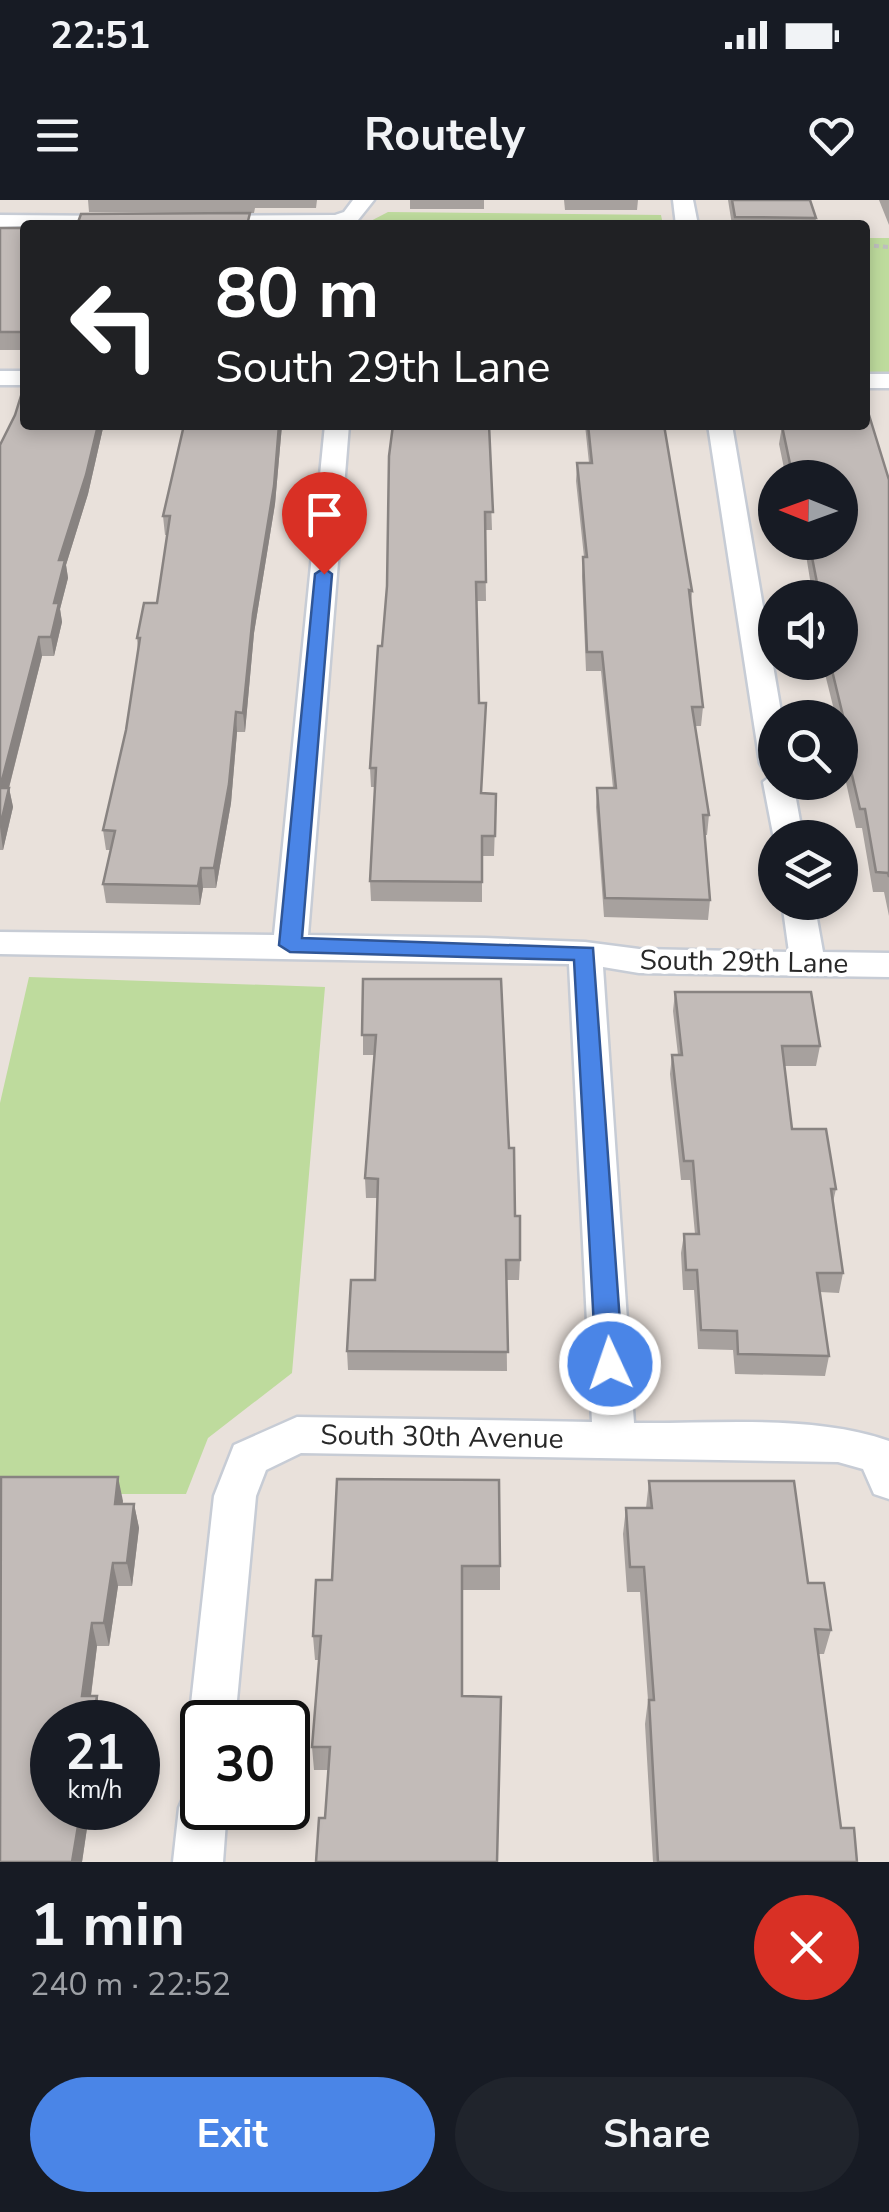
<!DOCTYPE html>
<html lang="en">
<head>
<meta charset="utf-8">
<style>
  body { margin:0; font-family:"Nunito Sans",sans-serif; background:#20242c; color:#f1f3f6; height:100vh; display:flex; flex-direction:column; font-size:38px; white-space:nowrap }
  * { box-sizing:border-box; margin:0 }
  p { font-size:32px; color:#9ea1a6 }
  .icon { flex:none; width:55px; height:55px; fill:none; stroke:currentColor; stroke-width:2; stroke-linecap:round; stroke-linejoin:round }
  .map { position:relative; height:1662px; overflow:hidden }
  .sheet { display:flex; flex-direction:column; background:#171b24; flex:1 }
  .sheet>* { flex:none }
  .banner { position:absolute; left:20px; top:20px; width:850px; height:210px; border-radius:10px; box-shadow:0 5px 15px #0003; background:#202124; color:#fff; overflow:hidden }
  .needle { width:65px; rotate:271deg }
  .controls { position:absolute; left:758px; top:260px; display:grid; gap:20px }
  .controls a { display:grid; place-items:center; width:100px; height:100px; border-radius:50%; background:#171b24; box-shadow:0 5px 15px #0003; font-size:50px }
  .speed { position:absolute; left:30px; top:1500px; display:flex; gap:20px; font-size:50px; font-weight:700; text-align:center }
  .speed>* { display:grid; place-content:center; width:130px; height:130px; border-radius:50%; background:#171b24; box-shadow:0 5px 15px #0003; line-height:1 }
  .speed small { font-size:25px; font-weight:400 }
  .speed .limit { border:5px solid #111; border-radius:15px; background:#fff; color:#111 }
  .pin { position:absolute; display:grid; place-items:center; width:85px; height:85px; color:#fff; margin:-102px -42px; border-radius:50% 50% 50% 0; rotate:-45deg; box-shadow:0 0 10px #0007 }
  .pin .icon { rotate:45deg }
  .me { position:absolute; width:110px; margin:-55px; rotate:357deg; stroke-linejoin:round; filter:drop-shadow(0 0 8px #0008) }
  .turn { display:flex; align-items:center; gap:35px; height:210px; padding:0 30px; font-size:45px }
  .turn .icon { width:130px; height:130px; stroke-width:2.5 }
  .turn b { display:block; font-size:70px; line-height:85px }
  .round { display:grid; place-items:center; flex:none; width:105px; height:105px; border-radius:52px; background:#20242c }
  .overview { display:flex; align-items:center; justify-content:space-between; height:170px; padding:0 30px }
  h1 { font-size:60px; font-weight:700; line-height:75px }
  .action { display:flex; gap:20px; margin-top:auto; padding:20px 30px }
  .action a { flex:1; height:115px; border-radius:60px; background:#4a85e7; color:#fff; font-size:40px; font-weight:700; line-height:115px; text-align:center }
  .action a+a { background:#20242c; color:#f1f3f6 }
  .status { display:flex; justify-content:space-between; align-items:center; height:70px; padding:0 50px; background:#171b24; direction:ltr }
  .status svg { height:28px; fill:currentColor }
  header { display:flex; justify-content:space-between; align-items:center; height:130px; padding:0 30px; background:#171b24; font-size:45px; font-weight:700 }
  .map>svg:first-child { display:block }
  .green { fill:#bedb9d }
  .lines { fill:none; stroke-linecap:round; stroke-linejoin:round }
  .street-casing { stroke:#c7ccd5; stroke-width:5 }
  .path { stroke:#bebebe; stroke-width:4; stroke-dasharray:5 4; stroke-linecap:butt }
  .street { fill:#fff; fill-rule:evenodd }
  .wall { fill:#a7a19e }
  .shaded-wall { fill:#888381 }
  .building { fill:#c2bbb8; stroke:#888381; stroke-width:2.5 }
  .route { fill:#4a85e7; stroke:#305696; stroke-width:2.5 }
  .labels { text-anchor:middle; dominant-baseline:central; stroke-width:8; stroke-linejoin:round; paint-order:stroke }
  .street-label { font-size:28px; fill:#282828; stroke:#fff }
</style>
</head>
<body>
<div class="status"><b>22:51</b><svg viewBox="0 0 49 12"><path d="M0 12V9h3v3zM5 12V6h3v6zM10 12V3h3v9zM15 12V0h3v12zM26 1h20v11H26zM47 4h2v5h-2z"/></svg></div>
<header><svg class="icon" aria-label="menu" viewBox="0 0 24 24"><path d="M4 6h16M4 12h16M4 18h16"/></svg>Routely<svg class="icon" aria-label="heart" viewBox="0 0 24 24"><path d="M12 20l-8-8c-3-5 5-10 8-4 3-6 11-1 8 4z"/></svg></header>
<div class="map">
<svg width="889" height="1662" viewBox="0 0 889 1662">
  <rect width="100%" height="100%" fill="#e9e1db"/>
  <g class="green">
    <polygon points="388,12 661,15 663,25 363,25"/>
    <rect x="865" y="38" width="24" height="134"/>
    <polygon points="29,777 325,787 292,1173 208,1238 186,1294 0,1294 0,903"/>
  </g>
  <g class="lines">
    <defs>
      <g id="street">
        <polygon points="353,0 374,0 358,20 346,25 194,22 205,16 335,15 344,12"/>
        <polygon points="673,0 693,0 698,25 676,25"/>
        <polygon points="0,15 123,16 134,22 0,27"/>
        <rect x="0" y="171" width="25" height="14"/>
        <rect x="865" y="174" width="24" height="14"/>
        <path d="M325,225H349L308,735L485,738L585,742L639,749L789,752L782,702H814L823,752L889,753V777L639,773L603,767L634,1223C715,1224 813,1214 889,1241V1299L874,1294L863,1269L838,1262L301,1253L266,1270L256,1296L235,1522H202V1540L195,1538L189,1522L214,1296L234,1245L297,1217L592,1222L569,764L0,754V732L274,735Z"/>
        <polygon points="708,225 732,225 782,518 775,518 775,572 764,570 760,563"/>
        <polygon points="775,573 775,582 793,582 803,638 775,638 775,644 763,582"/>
        <polygon points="202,1585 202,1608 227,1608 223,1662 173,1662 179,1608 186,1591"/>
      </g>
    </defs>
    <use href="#street" class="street-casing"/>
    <polyline class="path" points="865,45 889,47"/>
    <use href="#street" class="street"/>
  </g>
  <g class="wall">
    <polygon points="88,0 317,0 316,8 255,8 254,13 89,12"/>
    <rect x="410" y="0" width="74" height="9"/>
    <polygon points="564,0 638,0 637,10 565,10"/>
    <polygon points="728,0 810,0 816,18 815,25 732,25"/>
    <polygon points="879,0 889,0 889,25"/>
    <rect x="0" y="28" width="25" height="122"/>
    <polygon points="15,215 25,225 117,225 116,228 103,228 88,294 66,365 68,378 60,409 62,422 54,456 42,456 9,588 13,607 3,650 0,650 0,245"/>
    <polygon points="184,225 282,225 275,304 254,433 245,532 237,532 231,603 216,688 203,688 200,705 106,703 103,684 111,650 106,650 103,630 126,530 138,451 137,438 157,403 167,335 165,335 163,316"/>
    <polygon points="585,225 664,225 692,391 691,408 703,507 701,526 695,526 709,615 707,635 705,635 710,700 708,720 604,717 596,607 597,588 613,588 601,471 586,471 582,376 583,357 584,357 576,281 577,263 589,263"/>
    <polygon points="788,225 865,225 889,280 889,716 884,692 873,692 862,628 856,628 842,564 844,552 840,536 840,518 836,518 822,462 840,462 840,398 813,398 806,355 802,355 800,342 840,342 840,278 786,278 779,244 782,226 788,226"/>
    <polygon points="489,242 492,330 485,330 486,401 476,401 482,593 496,594 494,656 482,656 482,702 371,701 370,681 375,587 371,587 370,568 382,446"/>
    <polygon points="363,779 509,948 520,1060 519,1080 506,1080 507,1171 348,1170 347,1151 375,1080 377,998 366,998 365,978 375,855 363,855"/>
    <polygon points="675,792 820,846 816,866 784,866 792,929 836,989 833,1002 843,1073 839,1093 820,1092 829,1156 825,1176 735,1174 733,1150 698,1149 694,1090 683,1090 681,1053 684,1034 695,1034 690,980 681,980 670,874 672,855 678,855 673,811"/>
    <polygon points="337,1279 500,1366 500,1390 462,1390 325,1618 328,1570 314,1570 312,1547 319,1460 315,1460 313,1436 332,1380"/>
    <polygon points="649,1281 808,1383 831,1430 824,1454 819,1454 841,1628 857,1662 653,1662 645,1524 648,1500 640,1392 627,1392 623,1334 626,1308 646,1308"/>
    <polygon points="123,1301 123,1304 134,1304 139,1328 132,1386 118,1386 109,1446 97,1446 91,1496 97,1496 103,1518 82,1662 0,1662"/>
  </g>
  <g class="shaded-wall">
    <polygon points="98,225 103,225 103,228 88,294 66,365 68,378 60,409 62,422 54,456 51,437 59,360"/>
    <polygon points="279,225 282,225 275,304 254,433 245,532 243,513 253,414"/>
    <polygon points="39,437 42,456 4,607 0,588"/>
    <polygon points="236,512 237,532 231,603 216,688 214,668"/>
    <polygon points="9,588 13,607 3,650 0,627"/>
    <polygon points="201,668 203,688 200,705 198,686"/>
    <polygon points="118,1277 123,1301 120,1327 115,1304"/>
    <polygon points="134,1304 139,1328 132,1386 127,1363"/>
    <polygon points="113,1363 118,1386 109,1446 104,1423"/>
    <polygon points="92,1423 97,1446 88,1518 82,1496"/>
    <polygon points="97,1496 103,1518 102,1522 93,1522"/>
    <polygon points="81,1608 90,1608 82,1662 72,1662"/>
  </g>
  <g class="building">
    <polygon points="732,0 810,0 816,18 735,17"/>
    <polygon points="250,13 247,25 77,25 81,14"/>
    <rect x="0" y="28" width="25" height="104"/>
    <polygon points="25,183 25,225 98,225 86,275 59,360 65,360 54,403 59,403 51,437 39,437 0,588 0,245 15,215"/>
    <polygon points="865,202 889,280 889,677 888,673 876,672 865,609 860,609 845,545 850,545 830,462 840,462 840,398 820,398 809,342 840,342 840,278 793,278 782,226 865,225"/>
    <polygon points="184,225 279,225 274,286 253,414 243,513 236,512 229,584 214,668 201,668 198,686 103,684 115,631 103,630 126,530 140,438 137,438 144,403 157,403 170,316 163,316"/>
    <polygon points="393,225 489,225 493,312 485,312 486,382 476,382 479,503 486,503 481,593 496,594 495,636 482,636 482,682 370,681 376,568 370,568 378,446 382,446 387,386 389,256"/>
    <polygon points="588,225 664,225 692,391 689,390 703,507 692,507 709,615 703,615 710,700 605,698 597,588 616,588 602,452 587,452 583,357 587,357 577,263 592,263"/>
    <polygon points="0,588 9,588 0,627"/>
    <polygon points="363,779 501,779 509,948 514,948 515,1016 520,1016 520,1060 506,1060 508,1152 347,1151 351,1080 375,1080 378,979 365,978 376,835 362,835"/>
    <polygon points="675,792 811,792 820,846 782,846 792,929 826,929 836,989 831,989 843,1073 817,1073 829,1156 738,1154 737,1131 701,1130 697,1070 686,1070 684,1034 699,1034 693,961 684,961 676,891 672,855 682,855"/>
    <polygon points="1,1277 118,1277 115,1304 134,1304 127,1363 113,1363 104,1423 92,1423 82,1496 97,1496 93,1522 52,1522 52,1608 81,1608 72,1662 0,1662"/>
    <polygon points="337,1279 499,1280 500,1366 462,1366 462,1496 501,1497 497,1662 316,1662 319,1618 325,1618 330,1547 312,1547 321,1436 313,1436 316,1380 332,1380"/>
    <polygon points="649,1281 794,1281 808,1383 824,1383 831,1430 815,1429 841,1628 854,1628 857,1662 658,1662 649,1500 654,1500 644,1367 630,1367 626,1308 652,1308"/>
  </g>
  <polygon class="route" points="324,368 332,374 302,738 593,748 623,1164 619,1172 610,1175 600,1172 596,1164 574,760 290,752 279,745 315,374"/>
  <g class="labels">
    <g class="street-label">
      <text transform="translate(744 762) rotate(1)">South 29th Lane</text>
      <text transform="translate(442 1237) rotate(1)">South 30th Avenue</text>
    </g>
  </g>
</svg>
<div class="controls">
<a><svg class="needle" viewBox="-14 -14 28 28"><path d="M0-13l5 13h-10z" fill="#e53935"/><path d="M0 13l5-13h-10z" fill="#9ea1a6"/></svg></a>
<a><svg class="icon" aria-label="sound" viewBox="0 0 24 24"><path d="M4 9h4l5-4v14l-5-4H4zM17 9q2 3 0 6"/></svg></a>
<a><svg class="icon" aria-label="search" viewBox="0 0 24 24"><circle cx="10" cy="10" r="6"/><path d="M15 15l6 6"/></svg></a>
<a><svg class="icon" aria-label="layers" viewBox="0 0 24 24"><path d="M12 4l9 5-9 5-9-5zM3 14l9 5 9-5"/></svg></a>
</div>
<div class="speed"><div>21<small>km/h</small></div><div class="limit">30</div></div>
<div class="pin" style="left:324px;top:374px;background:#d93025"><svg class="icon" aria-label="arrive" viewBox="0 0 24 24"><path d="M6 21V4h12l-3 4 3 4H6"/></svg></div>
<svg class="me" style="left:610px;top:1164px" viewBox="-20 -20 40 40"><circle r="17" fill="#4a85e7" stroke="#fff" stroke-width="3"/><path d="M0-11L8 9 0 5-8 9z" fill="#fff"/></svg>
<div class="banner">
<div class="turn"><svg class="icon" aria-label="left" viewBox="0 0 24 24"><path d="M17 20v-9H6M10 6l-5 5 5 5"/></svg><div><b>80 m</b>South 29th Lane</div></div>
</div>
</div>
<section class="sheet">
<div class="overview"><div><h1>1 min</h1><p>240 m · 22:52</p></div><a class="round" style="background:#d93025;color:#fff"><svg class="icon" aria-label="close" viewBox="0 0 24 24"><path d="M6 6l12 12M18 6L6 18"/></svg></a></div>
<div class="action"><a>Exit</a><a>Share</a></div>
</section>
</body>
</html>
